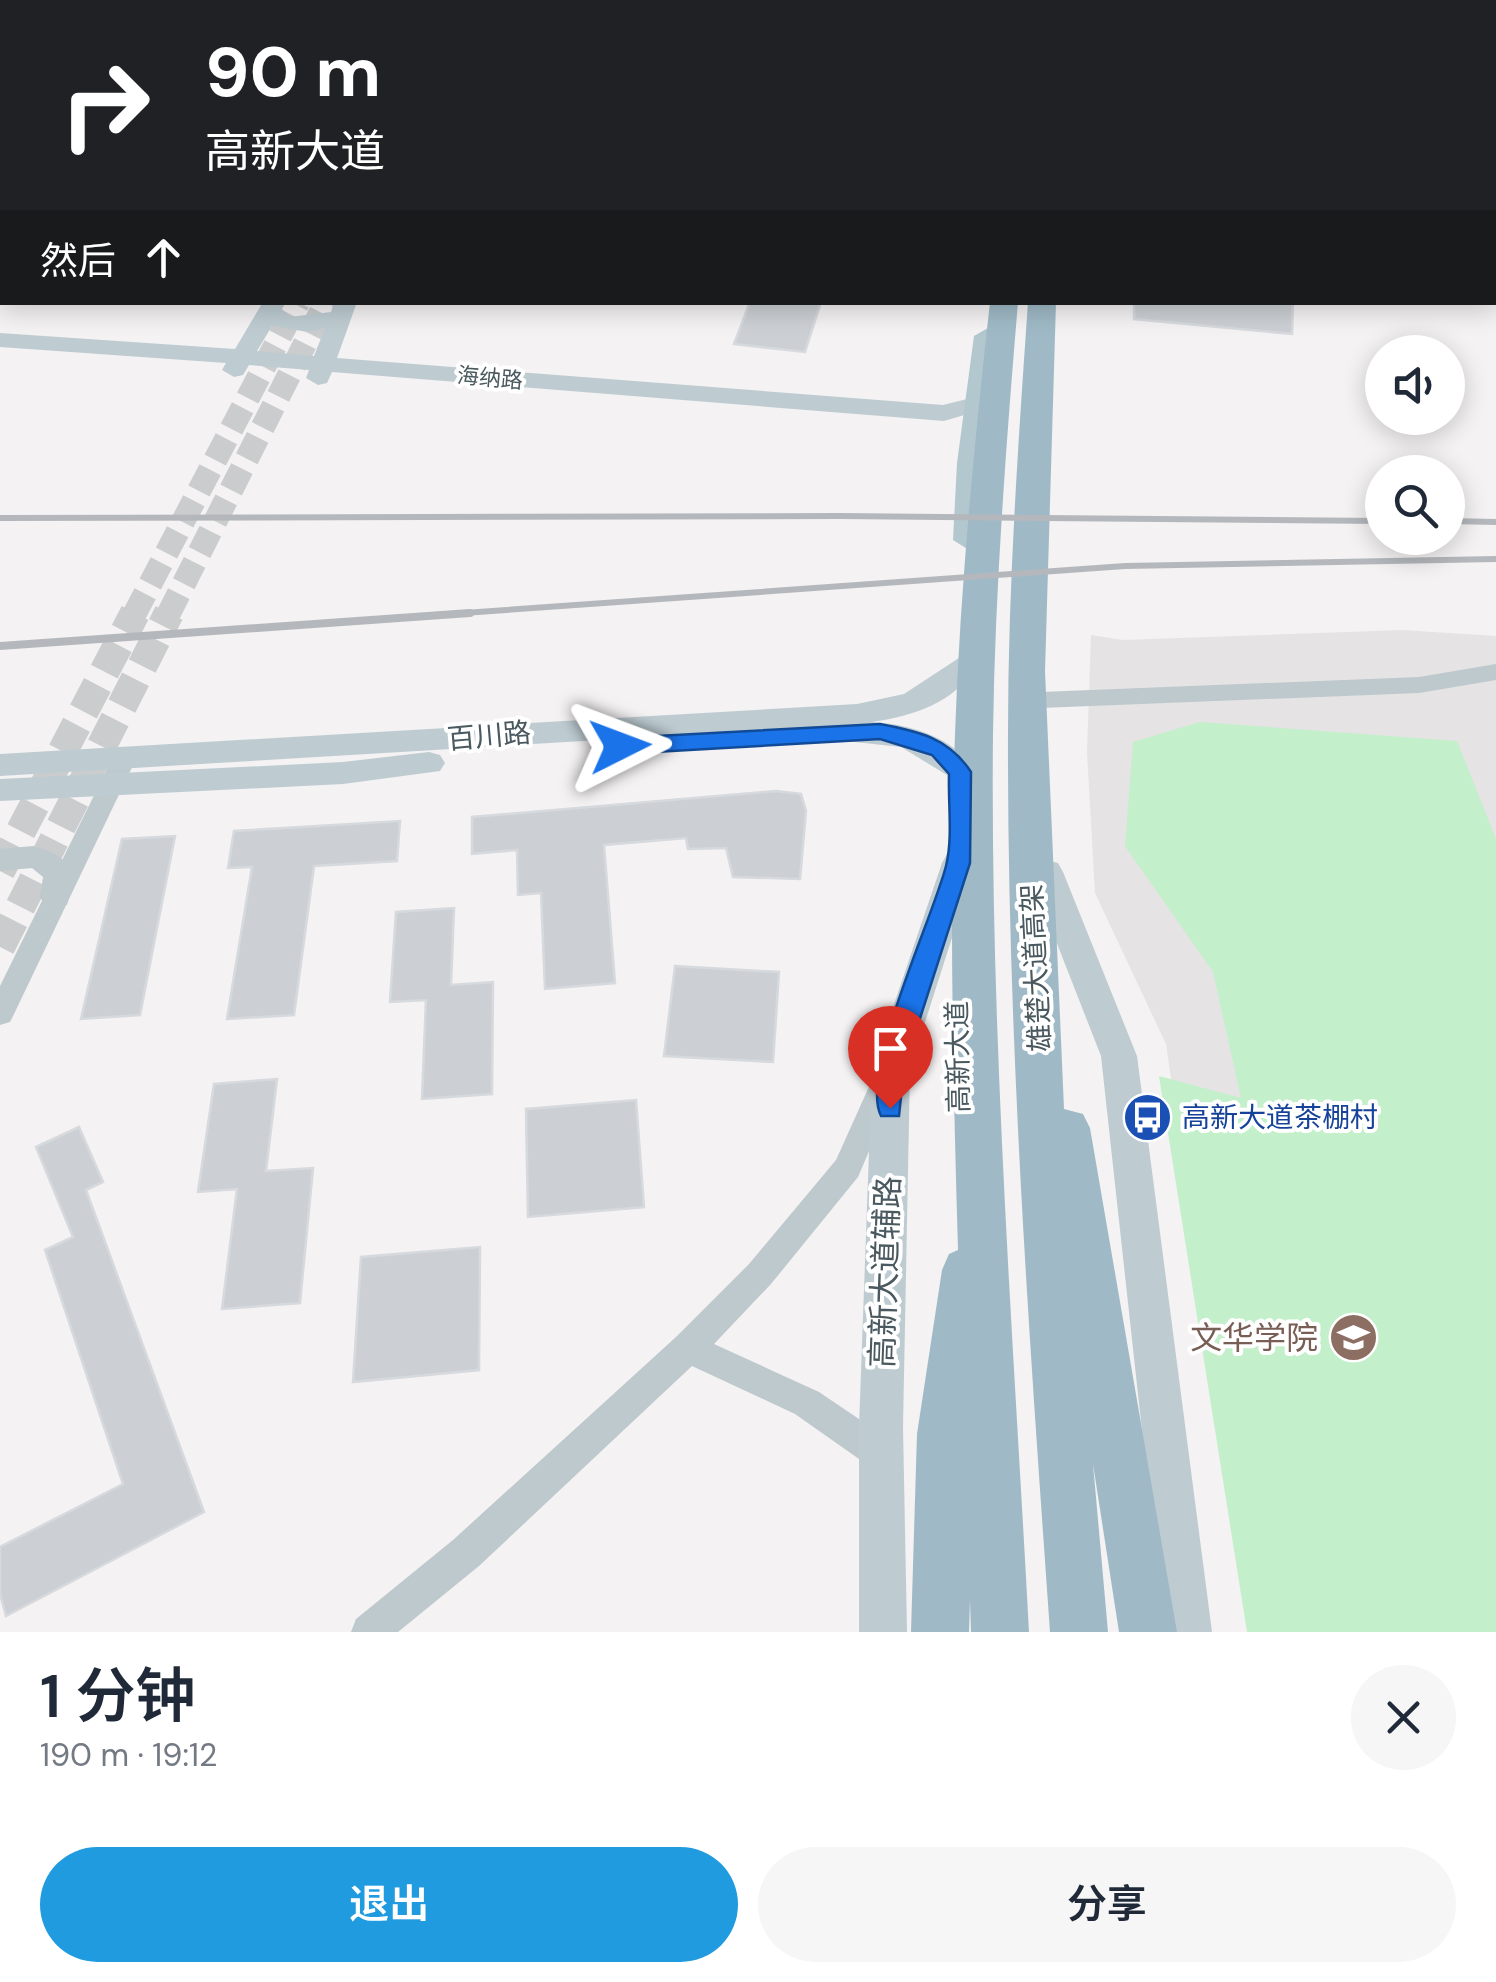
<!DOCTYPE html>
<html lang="zh">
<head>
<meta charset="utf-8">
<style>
  body { margin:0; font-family:"DM Sans","Noto Sans SC",sans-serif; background:#f6f6f7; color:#1f2937; height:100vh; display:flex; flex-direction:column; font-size:38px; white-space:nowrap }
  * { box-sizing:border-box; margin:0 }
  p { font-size:32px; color:#747a83 }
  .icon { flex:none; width:55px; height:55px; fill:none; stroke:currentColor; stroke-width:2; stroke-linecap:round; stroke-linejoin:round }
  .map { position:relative; height:1632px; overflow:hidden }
  .panel { display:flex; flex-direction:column; background:#fff; flex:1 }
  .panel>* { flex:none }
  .banner { position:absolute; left:0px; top:0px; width:1498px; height:305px; box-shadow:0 5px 25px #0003; background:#202124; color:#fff; overflow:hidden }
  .fabs { position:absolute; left:1365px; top:335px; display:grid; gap:20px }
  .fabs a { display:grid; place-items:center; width:100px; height:100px; border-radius:50%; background:#fff; box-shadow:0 5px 25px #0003; font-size:50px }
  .pin { position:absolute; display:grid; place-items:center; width:85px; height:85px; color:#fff; margin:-102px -42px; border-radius:50% 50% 50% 0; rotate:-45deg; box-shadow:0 0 10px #0007 }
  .pin .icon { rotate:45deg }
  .me { position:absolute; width:110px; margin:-55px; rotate:87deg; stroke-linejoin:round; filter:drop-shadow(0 0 8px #0008) }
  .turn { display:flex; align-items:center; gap:35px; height:210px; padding:0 40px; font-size:45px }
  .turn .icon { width:130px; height:130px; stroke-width:2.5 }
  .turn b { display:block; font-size:70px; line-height:85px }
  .then { display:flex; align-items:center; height:95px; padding:0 40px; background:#0003; gap:20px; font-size:38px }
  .round { display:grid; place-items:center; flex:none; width:105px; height:105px; border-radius:52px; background:#f6f6f7 }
  .overview { display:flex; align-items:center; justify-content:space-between; height:170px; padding:0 40px }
  h1 { font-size:60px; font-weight:600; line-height:75px }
  .action { display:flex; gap:20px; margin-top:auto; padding:20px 40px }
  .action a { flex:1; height:115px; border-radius:60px; background:#209be0; color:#fff; font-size:40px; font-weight:600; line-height:115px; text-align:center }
  .action a+a { background:#f6f6f7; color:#1f2937 }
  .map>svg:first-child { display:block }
  .education { fill:#e5e3e4 }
  .green { fill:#c3efcb }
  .building { fill:#ccd0d4; stroke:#d6d9dd; stroke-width:2.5 }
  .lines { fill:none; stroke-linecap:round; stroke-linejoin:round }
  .tertiary-tunnel-far1 { stroke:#cacccd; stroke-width:24; stroke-dasharray:24 11; stroke-linecap:butt }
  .tertiary-tunnel { stroke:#cacccd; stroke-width:30; stroke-dasharray:30 15; stroke-linecap:butt }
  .minor { fill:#bec9cd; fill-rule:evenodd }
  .tertiary { fill:#bec9cd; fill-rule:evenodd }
  .secondary { fill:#beccd2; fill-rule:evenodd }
  .primary { fill:#b3c7cf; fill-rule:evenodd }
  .trunk { fill:#9fbac6; fill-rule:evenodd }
  .rail-far1 { stroke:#b4b8bc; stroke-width:6 }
  .rail { stroke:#b4b8bc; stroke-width:8 }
  .route { fill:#1a73e8; stroke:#114b97; stroke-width:2.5 }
  .labels { text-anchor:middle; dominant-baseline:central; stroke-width:8; stroke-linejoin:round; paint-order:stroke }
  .far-street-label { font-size:22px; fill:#4a595f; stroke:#fff }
  .street-label { font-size:28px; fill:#4a595f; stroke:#fff }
  .transit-label { font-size:28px; fill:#164399; stroke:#fff; text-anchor:start }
  .near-street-label { font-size:32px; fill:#4a595f; stroke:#fff }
  .near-education-label { font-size:32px; fill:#785e54; stroke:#fff; text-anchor:end }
</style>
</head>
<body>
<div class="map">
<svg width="1496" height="1632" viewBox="0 0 1496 1632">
  <rect width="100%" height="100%" fill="#f4f2f2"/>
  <polygon class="education" points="1402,630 1496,636 1496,1632 1252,1632 1166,1044 1095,893 1087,752 1091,635 1123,640"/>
  <polygon class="green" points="1200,722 1457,741 1496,839 1496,1632 1247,1632 1159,1076 1241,1098 1213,972 1125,846 1133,742"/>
  <g class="building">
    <polygon points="750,302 821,302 805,352 734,344"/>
    <polygon points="1134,302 1293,302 1292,334 1134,319"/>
    <polygon points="776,791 801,794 806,811 800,879 733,877 726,848 688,849 686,838 604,845 615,983 545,989 541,893 518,895 517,850 472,854 472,817"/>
    <polygon points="400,821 397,861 314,866 294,1015 227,1019 252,867 228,868 234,831"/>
    <polygon points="175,836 140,1015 81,1019 122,839"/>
    <polygon points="454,908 451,985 493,982 492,1094 422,1099 426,1000 390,1002 396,912"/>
    <polygon points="675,966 779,972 773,1062 664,1056"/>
    <polygon points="277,1079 266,1171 313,1168 300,1303 222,1309 237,1189 198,1192 214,1084"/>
    <polygon points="636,1100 644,1207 528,1217 526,1109"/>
    <polygon points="79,1127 103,1182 86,1190 204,1512 6,1616 0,1594 0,1547 123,1484 45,1250 73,1237 36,1147"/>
    <polygon points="480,1247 479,1370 353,1382 361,1257"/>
  </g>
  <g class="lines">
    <g class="tertiary-tunnel-far1">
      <polyline points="134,615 298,302"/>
      <polyline points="168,615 326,302"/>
    </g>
    <g class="tertiary-tunnel">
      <polyline points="0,871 135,613"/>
      <polyline points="0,947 169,613"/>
    </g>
    <g class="minor">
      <polygon points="1496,664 1496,680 1419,693 1041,708 1029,700 1041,692 1419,677"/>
      <polygon points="124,751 136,759 14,1014 10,1022 0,1025 0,986 112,759"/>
      <polygon points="882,1076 892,1080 896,1088 858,1177 771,1284 714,1344 819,1392 893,1442 898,1454 893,1466 881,1471 869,1466 795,1414 692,1366 479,1566 398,1632 351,1632 356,1619 453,1540 676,1337 749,1264 836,1160 872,1080"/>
    </g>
    <g class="tertiary">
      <rect x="1495" y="86" width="1" height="10"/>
      <path d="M33,846C52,851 65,857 75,875L67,905H45L40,897L43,877L32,868L0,871V849Z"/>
    </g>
    <g class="secondary">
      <polygon points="400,0 445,0 447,2 402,2"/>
      <polygon points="568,0 618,0 620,2 570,2"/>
      <path d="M263,302H286L282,309L289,317L331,312L334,302H357L337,358L943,405L979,396L991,403L988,408L944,421L332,372L327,383L318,385L306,378L309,370L249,365L243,375L234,377L222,370L226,363L0,347V333L235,349ZM272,326L308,332L325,328L314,356L257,351Z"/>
      <path d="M962,656L977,666C954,703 913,716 872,722C909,724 955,737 976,772L971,780L960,783L901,747L836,740L832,733L836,726L0,776V754L857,704L904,694Z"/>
      <polygon points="429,752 440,755 445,763 440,771 343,784 0,801 0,779 343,762"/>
      <polygon points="959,851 971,854 976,863 910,1069 903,1427 907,1632 859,1632 859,1427 872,1069 942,863 947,854"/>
      <polygon points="1046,860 1058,863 1063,872 1137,1056 1212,1632 1164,1632 1101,1056 1029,872 1034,863"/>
    </g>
    <g class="primary">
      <polygon points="1086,0 1108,0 1109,2 1088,2"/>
      <polygon points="988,328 1002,336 987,463 985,540 969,550 953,540 957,463 974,336"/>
    </g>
    <g class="trunk">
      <polygon points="1067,0 1089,0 1089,2 1068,2"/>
      <path d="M990,302H1018C1006,446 995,589 993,733C990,1033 1013,1333 1029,1632H971L970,1600L969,1632H911L917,1434L942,1270L949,1254L958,1250C953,1078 949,906 955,734C960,590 974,446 990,302Z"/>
      <path d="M1028,302H1056L1045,671L1064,1109L1083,1114L1090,1128L1177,1632H1119L1093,1464L1108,1632H1050C1029,1333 1007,1033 1008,733C1008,589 1018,446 1028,302Z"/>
    </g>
    <g class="rail-far1">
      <polyline points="0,518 839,516 1382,521"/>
      <polyline points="1448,521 1496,522"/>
      <polyline points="435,615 1125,566 1496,559"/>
    </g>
    <polyline class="rail" points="0,646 470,613"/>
  </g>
  <path class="route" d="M880,724C918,731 949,738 971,772L970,863L904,1068L899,1116H881C859,1073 933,918 946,866C953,838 948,803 949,774L932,755L880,739L620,754L609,746L620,738Z"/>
  <defs>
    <symbol id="bus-disc" viewBox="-11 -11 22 22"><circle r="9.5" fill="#1a4fb4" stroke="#fff"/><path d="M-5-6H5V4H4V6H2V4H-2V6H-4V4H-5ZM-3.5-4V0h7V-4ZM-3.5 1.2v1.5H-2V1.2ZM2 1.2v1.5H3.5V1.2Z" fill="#fff"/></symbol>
    <symbol id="university-disc" viewBox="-11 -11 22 22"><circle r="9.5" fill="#8d6e63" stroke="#fff"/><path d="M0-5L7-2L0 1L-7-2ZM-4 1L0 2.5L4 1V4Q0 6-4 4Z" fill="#fff"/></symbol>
  </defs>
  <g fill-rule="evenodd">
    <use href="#bus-disc" x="1120" y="1090" width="55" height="55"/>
    <use href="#university-disc" x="1326" y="1310" width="55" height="55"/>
  </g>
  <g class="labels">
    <g class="far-street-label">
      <text transform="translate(490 378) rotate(5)">海纳路</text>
    </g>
    <g class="street-label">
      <text transform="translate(489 736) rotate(-5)">百川路</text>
      <text transform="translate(1036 968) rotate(-93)">雄楚大道高架</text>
      <text transform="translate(958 1057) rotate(-91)">高新大道</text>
    </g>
    <g class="transit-label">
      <text x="1182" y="1117">高新大道茶棚村</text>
    </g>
    <g class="near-street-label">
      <text transform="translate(885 1272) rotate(-88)">高新大道辅路</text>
    </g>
    <g class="near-education-label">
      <text x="1318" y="1338">文华学院</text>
    </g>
  </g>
</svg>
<div class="fabs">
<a><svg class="icon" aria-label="sound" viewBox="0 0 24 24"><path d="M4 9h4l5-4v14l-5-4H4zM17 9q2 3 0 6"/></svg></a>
<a><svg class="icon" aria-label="search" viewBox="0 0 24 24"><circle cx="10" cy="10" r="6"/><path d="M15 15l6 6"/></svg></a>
</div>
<div class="pin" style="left:890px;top:1108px;background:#d93025"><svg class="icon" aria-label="arrive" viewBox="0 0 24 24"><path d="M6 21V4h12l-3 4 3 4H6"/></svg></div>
<svg class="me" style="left:620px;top:746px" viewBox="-20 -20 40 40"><path d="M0-17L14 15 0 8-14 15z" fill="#1a73e8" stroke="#fff" stroke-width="4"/></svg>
<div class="banner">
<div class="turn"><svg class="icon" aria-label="right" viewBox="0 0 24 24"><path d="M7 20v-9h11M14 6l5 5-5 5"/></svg><div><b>90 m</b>高新大道</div></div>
<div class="then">然后<svg class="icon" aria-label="ahead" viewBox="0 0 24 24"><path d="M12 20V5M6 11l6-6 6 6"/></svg></div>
</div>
</div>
<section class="panel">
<div class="overview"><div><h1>1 分钟</h1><p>190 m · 19:12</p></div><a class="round"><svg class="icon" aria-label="close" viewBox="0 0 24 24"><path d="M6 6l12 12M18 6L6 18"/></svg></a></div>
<div class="action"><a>退出</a><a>分享</a></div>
</section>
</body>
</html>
